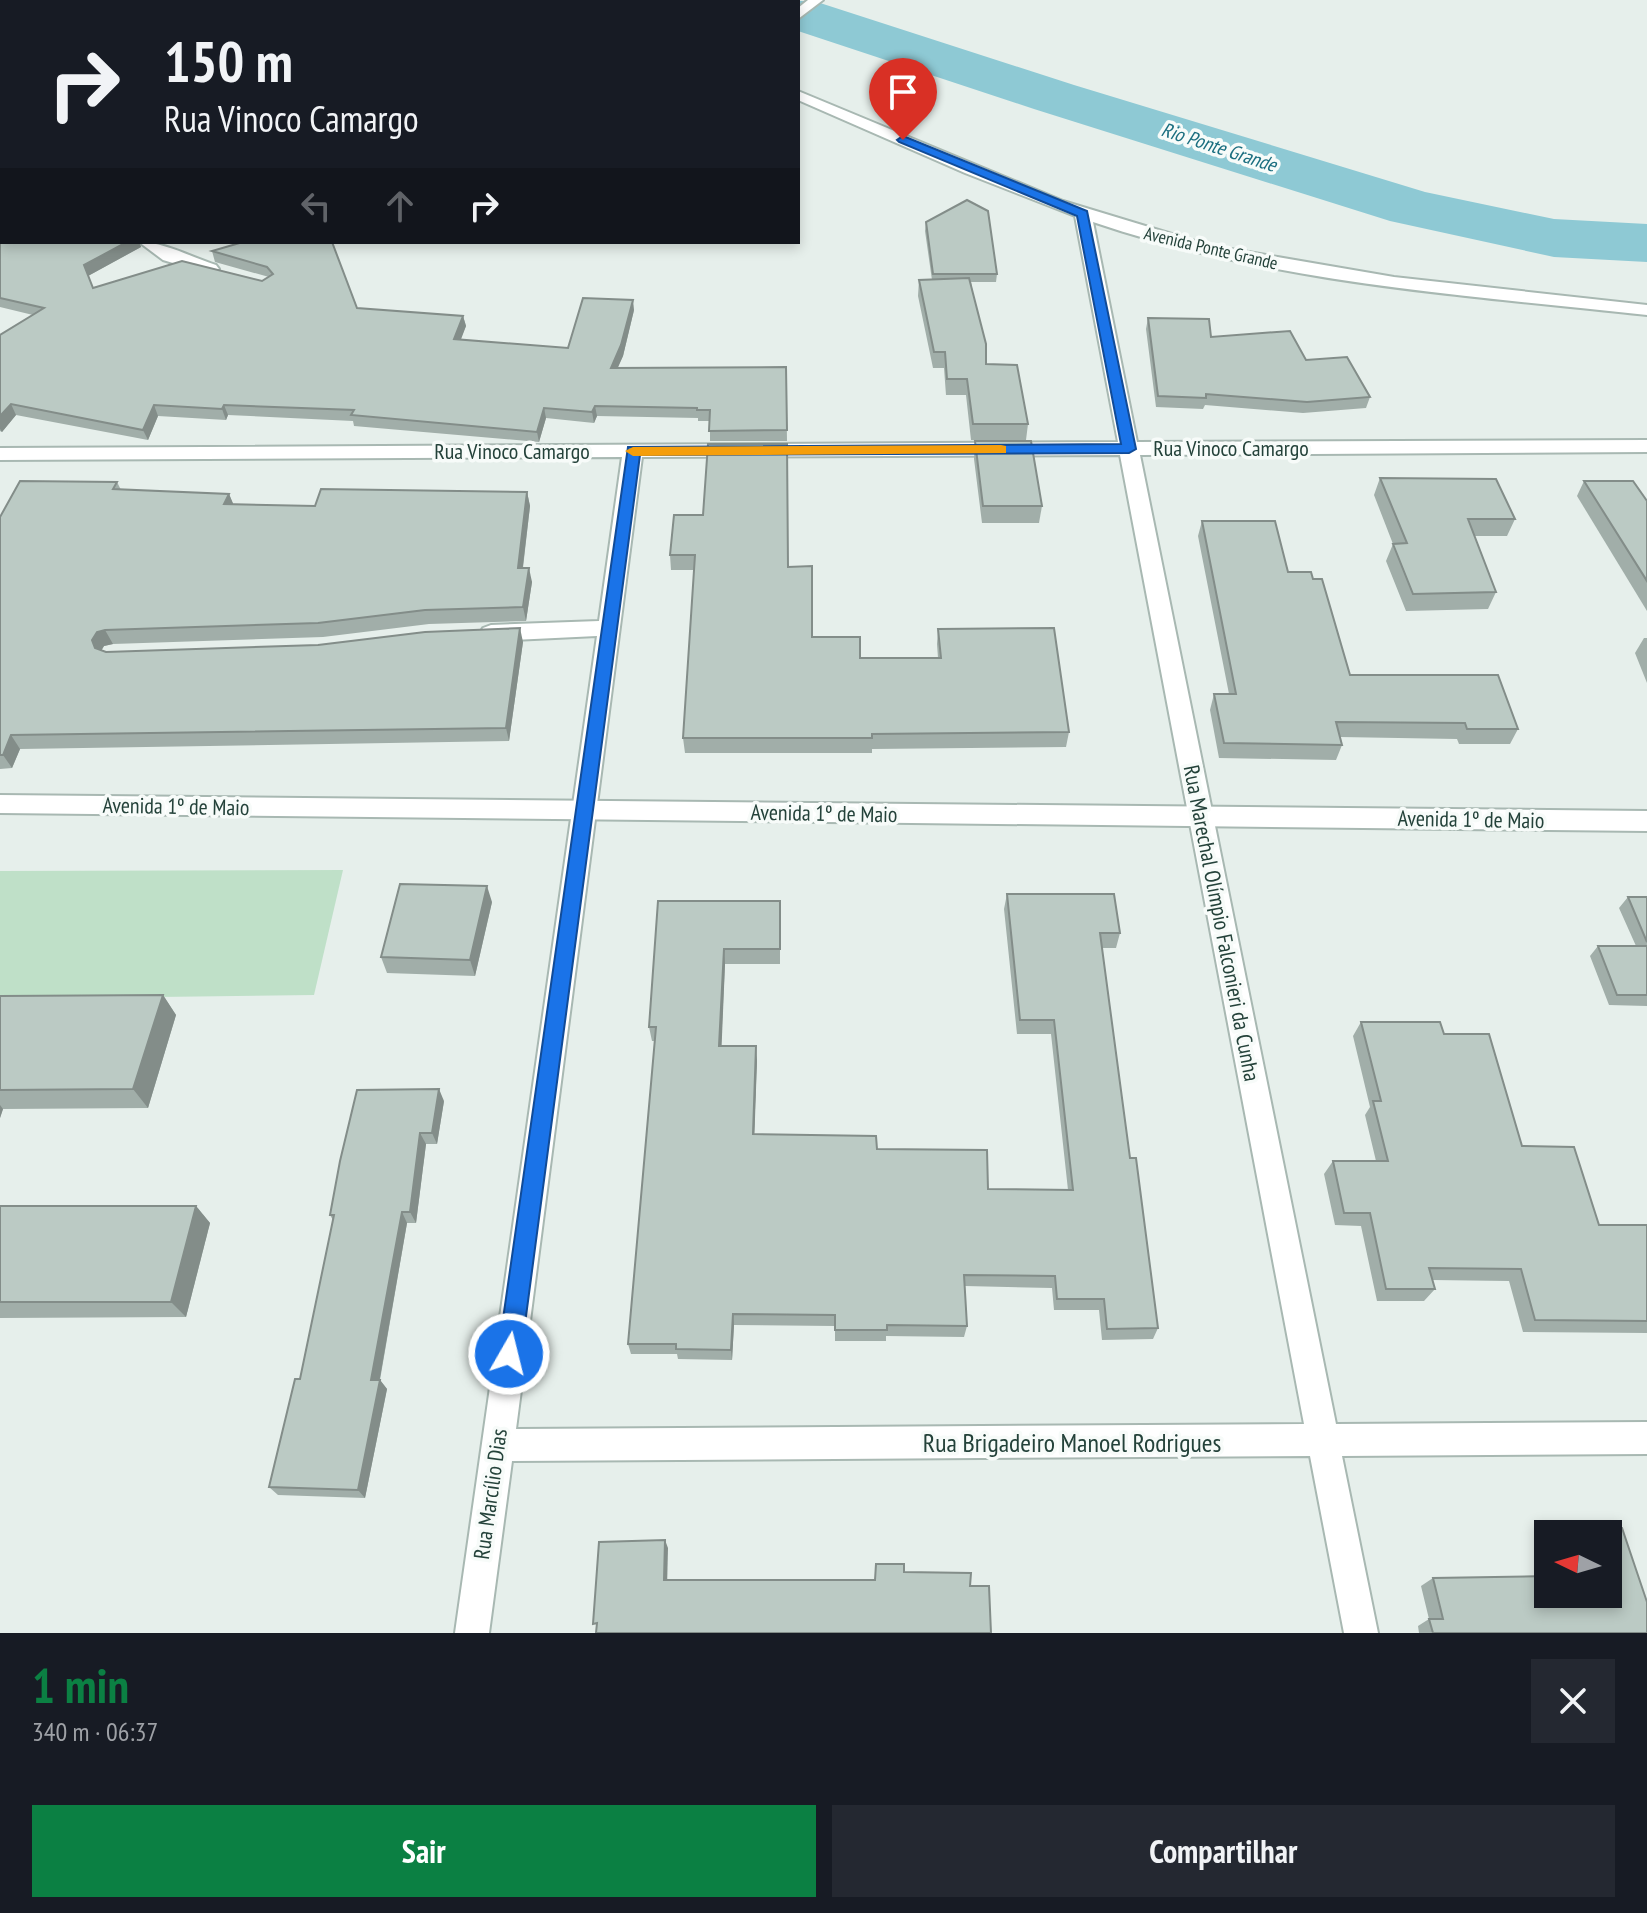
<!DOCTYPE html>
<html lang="pt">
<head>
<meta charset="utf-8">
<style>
  body { margin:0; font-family:"PT Sans Narrow",sans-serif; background:#242831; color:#f1f3f6; height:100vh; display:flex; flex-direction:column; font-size:30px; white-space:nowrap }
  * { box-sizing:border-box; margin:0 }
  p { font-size:26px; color:#9ea1a6 }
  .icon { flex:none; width:44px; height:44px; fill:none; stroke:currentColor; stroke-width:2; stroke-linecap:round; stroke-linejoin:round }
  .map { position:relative; height:1633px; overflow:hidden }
  .side { display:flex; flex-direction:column; background:#171b24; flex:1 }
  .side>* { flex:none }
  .guide { position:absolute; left:0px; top:0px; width:800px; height:244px; box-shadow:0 4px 12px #0003; background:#171b24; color:#f1f3f6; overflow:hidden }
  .needle { width:52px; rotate:275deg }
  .tools { position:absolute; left:1534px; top:1520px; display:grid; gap:16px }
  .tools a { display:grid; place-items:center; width:88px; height:88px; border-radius:0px; background:#171b24; box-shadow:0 4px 12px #0003; font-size:40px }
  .pin { position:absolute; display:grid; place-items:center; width:68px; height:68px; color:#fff; margin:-82px -34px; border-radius:50% 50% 50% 0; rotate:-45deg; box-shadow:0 0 8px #0007 }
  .pin .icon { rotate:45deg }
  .me { position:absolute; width:88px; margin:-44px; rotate:8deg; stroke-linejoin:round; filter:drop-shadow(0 0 6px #0008) }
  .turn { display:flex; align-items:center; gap:28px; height:168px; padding:0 32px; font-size:36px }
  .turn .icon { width:104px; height:104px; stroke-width:2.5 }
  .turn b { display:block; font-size:56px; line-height:68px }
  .lanes { display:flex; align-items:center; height:76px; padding:0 32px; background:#0003; justify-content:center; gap:40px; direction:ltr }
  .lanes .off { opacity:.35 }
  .round { display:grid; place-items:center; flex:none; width:84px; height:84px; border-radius:0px; background:#242831 }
  .headline { display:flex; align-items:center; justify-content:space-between; height:136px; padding:0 32px }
  h1 { font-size:48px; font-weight:800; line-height:60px; color:#0b8043 }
  .cta { display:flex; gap:16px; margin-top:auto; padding:16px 32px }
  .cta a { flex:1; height:92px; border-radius:0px; background:#0b8043; color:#fff; font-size:32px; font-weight:800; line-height:92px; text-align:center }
  .cta a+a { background:#242831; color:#f1f3f6 }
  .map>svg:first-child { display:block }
  .green { fill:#bfe0c8 }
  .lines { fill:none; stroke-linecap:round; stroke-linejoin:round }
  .river { fill:#8ec9d4; fill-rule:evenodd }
  .minor-casing { stroke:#a8b8b2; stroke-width:4 }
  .tertiary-casing { stroke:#a8b8b2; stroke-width:4 }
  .minor { fill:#fff; fill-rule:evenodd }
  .tertiary { fill:#fff; fill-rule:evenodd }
  .wall { fill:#a1aea9 }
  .shaded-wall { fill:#838d89 }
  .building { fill:#bbcac4; stroke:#838d89; stroke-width:2 }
  .route { fill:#1a73e8; stroke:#114b97; stroke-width:2 }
  .slow { fill:#f59e0b }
  .labels { text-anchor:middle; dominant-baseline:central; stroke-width:7; stroke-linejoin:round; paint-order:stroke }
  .far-street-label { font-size:18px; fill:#24423a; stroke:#f7fbf9 }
  .far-water-label { font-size:20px; font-style:italic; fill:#1c6f80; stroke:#f7fbf9 }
  .street-label { font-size:22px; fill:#24423a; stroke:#f7fbf9 }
  .near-street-label { font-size:26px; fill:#24423a; stroke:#f7fbf9 }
</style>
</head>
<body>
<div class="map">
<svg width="1647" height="1633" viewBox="0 0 1647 1633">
  <rect width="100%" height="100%" fill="#e6efeb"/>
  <polygon class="green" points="343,870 314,995 0,999 0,871"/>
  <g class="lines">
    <polygon class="river" points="786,0 817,2 1074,85 1425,192 1554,219 1647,224 1647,262 1554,257 1390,221 1034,109 798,31 798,2 779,2"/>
    <defs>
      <g id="minor">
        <polygon points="808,0 823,0 798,19 798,8"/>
        <rect x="0" y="87" width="2" height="8"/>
        <path d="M798,91L1063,201L1208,245L1394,277L1647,305V315C1461,295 1272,283 1093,222L1137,442L1647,440V452L1140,455L1336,1424L1647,1422V1454L1342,1456L1378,1633H1344L1310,1456L512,1461L489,1633H455L597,636L491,641L483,638L480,633L483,628L491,625L599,621L622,457L0,460V448L1118,442L1075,216L965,173L798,100ZM1120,455L1304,1424L516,1429L642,457Z"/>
        <polygon points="2,129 2,140 0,141 0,130"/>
        <path d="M139,242C164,242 191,257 216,265L219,269L210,274L163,260Z"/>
      </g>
      <polygon id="tertiary" points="0,795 1647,811 1647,831 0,813"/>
    </defs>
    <use href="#minor" class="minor-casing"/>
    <use href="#tertiary" class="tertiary-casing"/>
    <use href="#minor" class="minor"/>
    <use href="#tertiary" class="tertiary"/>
  </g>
  <g class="wall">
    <polygon points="0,146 2,242 139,242 141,247 88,276 93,287 262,281 269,277 215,262 212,251 243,242 357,308 463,316 466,326 460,340 568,348 634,310 623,356 617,368 786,367 787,441 710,441 710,421 698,421 698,418 597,416 594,423 546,418 539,442 354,426 353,421 228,415 226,420 158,416 148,440 16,415 2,432 0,431 0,335 33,315 0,307"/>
    <polygon points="926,222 997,274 996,282 971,282 986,364 1028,424 1026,440 971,440 966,395 946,395 944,368 933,368 918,296 919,280 932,280 925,231"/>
    <polygon points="1148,318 1211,337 1306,360 1370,397 1366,408 1303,413 1205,405 1203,409 1156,407 1146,329"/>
    <polygon points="975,441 1042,506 1039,523 982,523 974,459"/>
    <polygon points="1380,478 1515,519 1507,536 1474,536 1496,592 1488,609 1406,611 1386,561 1393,544 1374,495"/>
    <polygon points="1584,481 1647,501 1647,611 1577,496"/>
    <polygon points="117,482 121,490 229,494 233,504 315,506 527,492 530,506 523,568 532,582 526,621 429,624 323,637 113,644 104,646 101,651 106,652 523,642 509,741 20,749 12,768 0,769 0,517"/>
    <polygon points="674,515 788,567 812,637 860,658 938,658 937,644 938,629 1069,732 1066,747 872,749 872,753 685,753 683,738 694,570 671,570 670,555"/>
    <polygon points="1202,521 1288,572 1313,579 1350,675 1518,729 1510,744 1459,744 1457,739 1340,737 1342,745 1336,760 1219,758 1210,710 1214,694 1229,694 1198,536"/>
    <polygon points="1644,638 1647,638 1647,683 1635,653"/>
    <polygon points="1007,894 1120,933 1116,948 1102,948 1130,1158 1158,1328 1153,1339 1102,1340 1099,1310 1054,1310 1052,1288 965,1286 967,1326 964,1337 886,1336 886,1341 835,1341 835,1326 734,1325 732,1360 678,1359 677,1354 631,1354 628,1344 655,1041 652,1041 649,1027 658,901 780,901 780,964 725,964 721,1046 757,1060 754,1134 877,1149 988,1189 1068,1190 1051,1034 1017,1034 1004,909"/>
    <polygon points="1628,897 1647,897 1647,1006 1609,1005 1590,956 1598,946 1636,946 1619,908"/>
    <polygon points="492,902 475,976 387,973 381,957"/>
    <polygon points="163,995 176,1015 148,1108 3,1109 0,1118 0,996"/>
    <polygon points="1361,1022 1444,1034 1522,1146 1599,1225 1647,1225 1647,1333 1523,1332 1509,1281 1432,1280 1435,1289 1424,1301 1377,1301 1361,1226 1335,1225 1324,1174 1333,1161 1376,1161 1365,1115 1370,1107 1353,1036"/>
    <polygon points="444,1101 437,1144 426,1144 416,1223 407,1223 380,1380 387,1389 365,1498 278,1495 269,1487 300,1379 333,1220 330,1215"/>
    <polygon points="0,1206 196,1206 210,1223 186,1317 0,1318"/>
    <polygon points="1581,1528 1622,1528 1647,1602 1647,1633 1419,1633 1418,1626 1429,1619 1421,1586 1433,1578 1548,1576 1548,1594 1608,1594 1608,1534 1571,1534"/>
  </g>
  <g class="shaded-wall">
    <polygon points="127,242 139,242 141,247 88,276 84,265"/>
    <polygon points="633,300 634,310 623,356 613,379 611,368"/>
    <polygon points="463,316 466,326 457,350 454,339"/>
    <polygon points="11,404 16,415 2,432 0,429 0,416"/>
    <polygon points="154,405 158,416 148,440 143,430"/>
    <polygon points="224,405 228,415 226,420 222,409"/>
    <polygon points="595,406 597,416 594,423 592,412"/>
    <polygon points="544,408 546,418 539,442 537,432"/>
    <polygon points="527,492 530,506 521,582 518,568"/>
    <polygon points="229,494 235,508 224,504"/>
    <polygon points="529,568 532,582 526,621 523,607"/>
    <polygon points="520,628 523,642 509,741 506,728"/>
    <polygon points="105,630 113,644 104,646 99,654 95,648 92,640 97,632"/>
    <polygon points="11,735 20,749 12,768 3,755"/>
    <polygon points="487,886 492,902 475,976 470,960"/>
    <polygon points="724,949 725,964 721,1060 719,1046"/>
    <polygon points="163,995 176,1015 148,1108 133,1089"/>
    <polygon points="756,1046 757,1060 754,1147 753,1134"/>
    <polygon points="439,1089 444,1101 437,1144 432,1133"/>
    <polygon points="0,1105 3,1109 0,1118"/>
    <polygon points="420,1133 426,1144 416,1223 410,1212"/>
    <polygon points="196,1206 210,1223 186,1317 171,1302"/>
    <polygon points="402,1212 407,1223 378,1389 371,1380"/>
    <polygon points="733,1314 734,1325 732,1360 731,1350"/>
    <polygon points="380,1380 387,1389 365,1498 358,1490"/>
    <polygon points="665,1540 668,1548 667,1588 664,1580"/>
  </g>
  <g class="building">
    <polygon points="0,0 206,0 205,2 2,2 2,82 0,80"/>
    <polygon points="0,146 2,146 2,242 127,242 84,265 93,288 182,261 262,281 273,274 267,267 212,251 243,242 332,242 357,308 463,316 454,339 568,348 583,298 633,300 621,345 611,368 786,367 787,430 709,431 710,410 697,410 697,408 595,406 592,412 544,408 537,432 351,415 354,410 224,405 222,409 154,405 143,430 11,404 0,416 0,335 44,308 0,298"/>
    <polygon points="967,200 988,211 997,274 933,274 926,222"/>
    <polygon points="969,278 986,344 986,364 1017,365 1028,424 973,424 967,379 947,379 945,352 934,352 919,280"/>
    <polygon points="1148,318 1209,319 1211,337 1290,331 1306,360 1347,357 1370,397 1307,402 1206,394 1206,398 1158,396"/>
    <polygon points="975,441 1031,441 1042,506 983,506"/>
    <polygon points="708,444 787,444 788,567 812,566 812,637 860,637 860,658 941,658 938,629 1054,628 1069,732 872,734 872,738 683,738 695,555 670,555 674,515 703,515"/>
    <polygon points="1380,478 1496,479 1515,519 1468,519 1496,592 1413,594 1393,544 1407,543"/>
    <polygon points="20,481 117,482 113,489 229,494 224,504 315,506 321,489 527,492 518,568 529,568 523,607 425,610 318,623 105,630 97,632 92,640 95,648 106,652 318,645 425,632 520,628 506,728 11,735 3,755 0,755 0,517"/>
    <polygon points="1584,481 1633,481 1647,501 1647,581"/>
    <polygon points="1202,521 1275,521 1288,572 1311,572 1313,579 1322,579 1350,675 1498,675 1518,729 1467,729 1465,723 1336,722 1342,745 1224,743 1214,694 1236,694"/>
    <polygon points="400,884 487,886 470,960 381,957"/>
    <polygon points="1007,894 1114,894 1120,933 1100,933 1130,1158 1136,1158 1158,1328 1107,1329 1104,1299 1057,1299 1055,1276 964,1275 967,1326 887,1325 887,1330 835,1330 835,1315 733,1314 731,1350 676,1349 676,1344 628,1344 656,1027 649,1027 658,901 780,901 780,949 724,949 719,1046 756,1046 753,1134 876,1136 877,1149 987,1150 988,1189 1073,1190 1054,1020 1020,1020"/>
    <polygon points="1628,897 1647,897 1647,942"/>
    <polygon points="1598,946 1647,946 1647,995 1617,995"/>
    <polygon points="163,995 133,1089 0,1090 0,996"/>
    <polygon points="1361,1022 1440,1022 1444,1034 1489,1034 1522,1146 1574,1147 1599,1225 1647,1225 1647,1321 1535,1320 1521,1269 1429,1268 1435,1289 1386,1289 1370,1213 1344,1213 1333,1161 1388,1161 1373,1101 1381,1101"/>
    <polygon points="439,1089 432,1133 420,1133 410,1212 402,1212 371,1380 380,1380 358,1490 269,1487 295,1379 300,1379 334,1215 330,1215 340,1161 357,1090"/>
    <polygon points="0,1206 196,1206 171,1302 0,1302"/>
    <polygon points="1581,1528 1622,1528 1647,1602 1647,1633 1433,1633 1429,1619 1443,1619 1433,1578 1548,1576 1548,1594 1608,1594 1608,1534 1583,1534"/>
    <polygon points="665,1540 664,1580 875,1580 876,1564 904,1564 904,1572 971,1573 970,1586 989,1586 991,1633 596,1633 597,1623 593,1624 599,1542"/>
  </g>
  <polygon class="route" points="903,136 1087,211 1136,449 1129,453 640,455 521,1354 518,1363 509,1366 501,1363 498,1354 628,447 1121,444 1077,216 899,142 897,140"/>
  <polygon class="slow" points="1001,445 1006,446 1006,453 633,456 625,451 633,447"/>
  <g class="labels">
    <g class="far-street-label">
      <text transform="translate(1211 248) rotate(13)">Avenida Ponte Grande</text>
    </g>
    <g class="far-water-label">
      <text transform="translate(1219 147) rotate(18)">Rio Ponte Grande</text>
    </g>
    <g class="street-label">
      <text x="1231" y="448">Rua Vinoco Camargo</text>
      <text x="512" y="451">Rua Vinoco Camargo</text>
      <text transform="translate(176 806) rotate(1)">Avenida 1º de Maio</text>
      <text transform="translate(824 813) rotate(1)">Avenida 1º de Maio</text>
      <text transform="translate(1471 819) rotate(1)">Avenida 1º de Maio</text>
      <text transform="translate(1222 923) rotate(79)">Rua Marechal Olímpio Falconieri da Cunha</text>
      <text transform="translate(490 1494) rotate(-82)">Rua Marcílio Dias</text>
    </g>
    <g class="near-street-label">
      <text x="1072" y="1442">Rua Brigadeiro Manoel Rodrigues</text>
    </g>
  </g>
</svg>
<div class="tools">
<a><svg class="needle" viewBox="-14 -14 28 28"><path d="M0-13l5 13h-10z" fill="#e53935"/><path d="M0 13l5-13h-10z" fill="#9ea1a6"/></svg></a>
</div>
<div class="pin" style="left:903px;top:140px;background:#d93025"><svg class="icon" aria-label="arrive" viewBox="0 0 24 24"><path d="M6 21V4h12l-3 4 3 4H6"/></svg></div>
<svg class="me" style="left:509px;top:1354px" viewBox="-20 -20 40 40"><circle r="17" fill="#1a73e8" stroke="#fff" stroke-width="3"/><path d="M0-11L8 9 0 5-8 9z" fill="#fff"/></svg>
<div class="guide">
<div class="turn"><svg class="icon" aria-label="right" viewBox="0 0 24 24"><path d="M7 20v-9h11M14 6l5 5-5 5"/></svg><div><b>150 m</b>Rua Vinoco Camargo</div></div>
<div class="lanes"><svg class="icon off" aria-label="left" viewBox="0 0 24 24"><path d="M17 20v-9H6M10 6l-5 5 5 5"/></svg><svg class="icon off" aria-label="ahead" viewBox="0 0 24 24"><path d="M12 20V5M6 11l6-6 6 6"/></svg><svg class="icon" aria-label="right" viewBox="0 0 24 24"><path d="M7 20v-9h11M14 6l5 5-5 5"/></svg></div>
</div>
</div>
<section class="side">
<div class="headline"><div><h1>1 min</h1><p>340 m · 06:37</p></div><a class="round"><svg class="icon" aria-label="close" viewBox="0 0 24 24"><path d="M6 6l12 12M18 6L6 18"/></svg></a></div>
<div class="cta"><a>Sair</a><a>Compartilhar</a></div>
</section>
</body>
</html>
